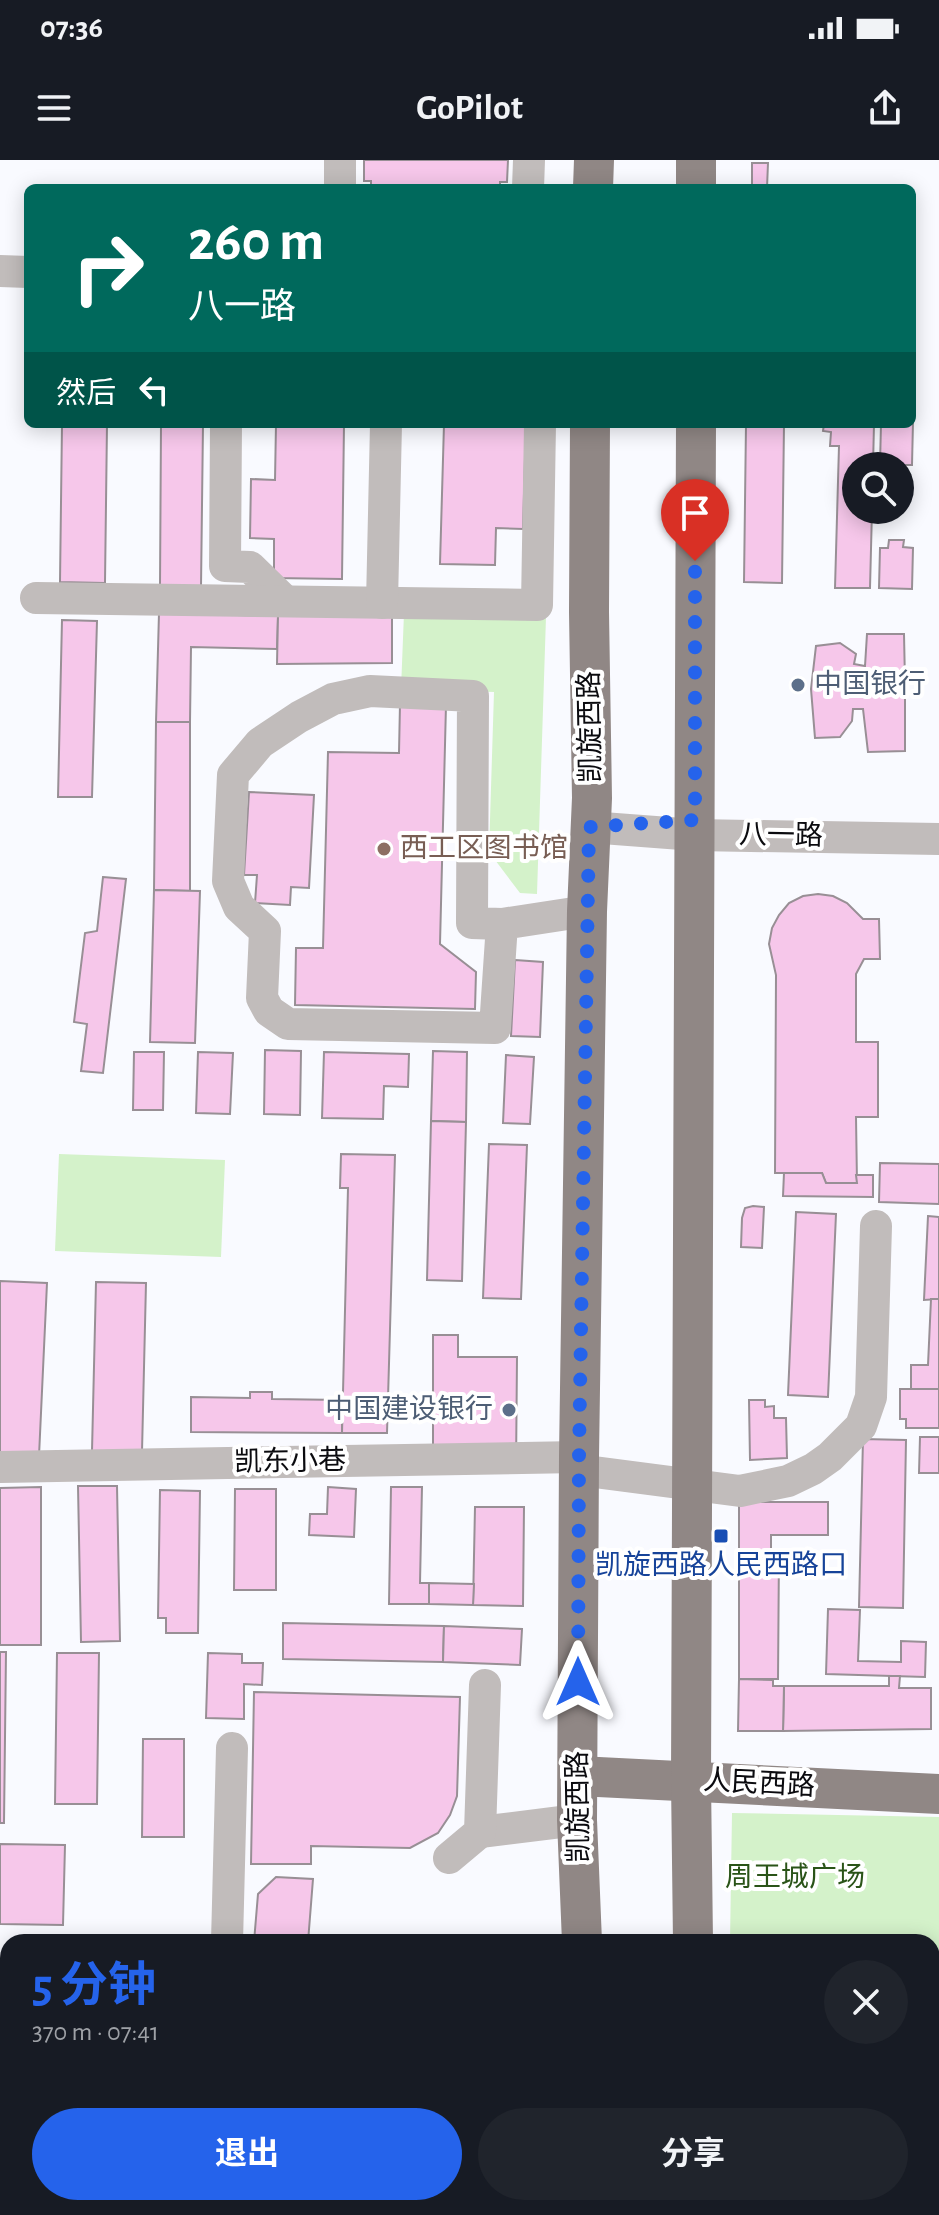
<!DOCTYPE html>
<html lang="zh">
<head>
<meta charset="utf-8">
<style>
  body { margin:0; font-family:"Alegreya Sans","Noto Sans SC",sans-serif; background:#20242c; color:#f1f3f6; height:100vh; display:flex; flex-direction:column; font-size:30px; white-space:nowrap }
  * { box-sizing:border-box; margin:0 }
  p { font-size:26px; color:#9ea1a6 }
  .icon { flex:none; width:44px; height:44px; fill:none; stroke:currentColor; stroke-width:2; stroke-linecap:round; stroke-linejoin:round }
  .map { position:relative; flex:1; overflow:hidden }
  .sheet { position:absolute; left:0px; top:1774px; width:940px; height:282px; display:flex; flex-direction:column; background:#171b24; border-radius:24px 24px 0 0; box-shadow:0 4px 20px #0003 }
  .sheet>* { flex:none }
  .guide { position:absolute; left:24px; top:24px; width:892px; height:244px; border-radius:12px; box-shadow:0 4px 20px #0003; background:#00695c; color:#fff; overflow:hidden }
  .buttons { position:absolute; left:842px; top:292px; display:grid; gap:16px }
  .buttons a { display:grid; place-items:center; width:72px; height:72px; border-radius:50%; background:#171b24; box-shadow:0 4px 20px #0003; font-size:40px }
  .pin { position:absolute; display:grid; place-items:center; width:68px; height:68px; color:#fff; margin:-82px -34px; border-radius:50% 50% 50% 0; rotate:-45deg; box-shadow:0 0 8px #0007 }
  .pin .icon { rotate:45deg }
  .me { position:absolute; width:88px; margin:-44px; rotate:0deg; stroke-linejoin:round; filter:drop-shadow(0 0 6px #0008) }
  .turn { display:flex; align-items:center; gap:28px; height:168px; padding:0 32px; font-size:36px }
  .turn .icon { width:104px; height:104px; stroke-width:2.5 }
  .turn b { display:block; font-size:56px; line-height:68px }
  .then { display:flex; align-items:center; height:76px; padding:0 32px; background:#0003; gap:16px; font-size:30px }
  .round { display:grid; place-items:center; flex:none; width:84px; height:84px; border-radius:42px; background:#20242c }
  .summary { display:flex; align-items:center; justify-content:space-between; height:136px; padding:0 32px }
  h1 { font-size:48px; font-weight:700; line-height:60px; color:#2563eb }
  .cta { display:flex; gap:16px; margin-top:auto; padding:16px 32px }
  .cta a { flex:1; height:92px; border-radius:48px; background:#2563eb; color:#fff; font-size:32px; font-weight:700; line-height:92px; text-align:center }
  .cta a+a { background:#20242c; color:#f1f3f6 }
  .status { display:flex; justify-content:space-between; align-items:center; height:56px; padding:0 40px; background:#171b24; direction:ltr }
  .status svg { height:22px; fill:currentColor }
  header { display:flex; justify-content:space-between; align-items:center; height:104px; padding:0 32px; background:#171b24; font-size:36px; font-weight:700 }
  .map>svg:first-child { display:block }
  .green { fill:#d4f2ca }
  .building { fill:#f6c7ea; stroke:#988f95; stroke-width:2 }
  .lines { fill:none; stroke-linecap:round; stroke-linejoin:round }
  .minor { stroke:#c1bcbb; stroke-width:32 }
  .major { stroke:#908785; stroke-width:40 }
  .route { stroke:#2563eb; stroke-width:14; stroke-dasharray:0 25.2 }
  .service-dot { fill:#5c6f8a; stroke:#fff; stroke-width:3 }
  .education-dot { fill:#8d6e63; stroke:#fff; stroke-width:3 }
  .transit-dot { fill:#1a4fb4; stroke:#fff; stroke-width:3 }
  .labels { text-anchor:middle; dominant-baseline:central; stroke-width:8; stroke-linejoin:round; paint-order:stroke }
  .service-label { font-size:28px; fill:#4e5e75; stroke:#fff; text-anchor:start }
  .street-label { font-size:28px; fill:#0b0b0f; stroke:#fff }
  .education-label { font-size:28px; fill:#785e54; stroke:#fff; text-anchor:start }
  .transit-label { font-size:28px; fill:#164399; stroke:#fff }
  .park-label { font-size:28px; fill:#2a5418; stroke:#fff }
</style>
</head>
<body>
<div class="status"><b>07:36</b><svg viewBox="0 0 49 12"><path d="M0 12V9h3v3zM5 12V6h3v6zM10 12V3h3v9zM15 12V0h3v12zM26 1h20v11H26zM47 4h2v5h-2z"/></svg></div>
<header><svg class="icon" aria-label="menu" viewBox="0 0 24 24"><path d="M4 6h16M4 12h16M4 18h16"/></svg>GoPilot<svg class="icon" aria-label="share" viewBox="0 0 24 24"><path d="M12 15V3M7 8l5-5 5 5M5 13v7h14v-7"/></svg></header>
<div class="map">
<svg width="939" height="2055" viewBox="0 0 939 2055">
  <rect width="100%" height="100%" fill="#f9faff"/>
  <g class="green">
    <polygon points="404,453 546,457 537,734 520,733 489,692 494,532 401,529"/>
    <polygon points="59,994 225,1000 221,1097 55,1091"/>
    <polygon points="732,1653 939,1657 939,2055 725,2055 725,2048 932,2048 932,1782 730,1782"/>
  </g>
  <g class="building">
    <polygon points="364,0 508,0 507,22 500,22 500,28 371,28 371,21 364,21"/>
    <polygon points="752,3 768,3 767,28 752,28"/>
    <rect x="819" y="25" width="48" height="3"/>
    <polygon points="913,262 912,305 902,305 902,312 900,312 900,306 880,304 881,264 912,264"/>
    <polygon points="62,264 107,264 105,423 60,422"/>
    <polygon points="161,264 203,264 201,427 160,427"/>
    <polygon points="276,264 344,264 342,419 274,418 274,379 250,378 251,319 275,320"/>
    <polygon points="444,264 526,264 523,369 496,368 495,405 440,404"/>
    <polygon points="746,264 784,264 782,423 744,422"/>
    <polygon points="824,264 874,264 873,306 856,306 856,350 872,350 870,428 835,428 839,286 830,286 831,272 823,271"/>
    <polygon points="889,380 904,380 903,387 913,388 912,429 879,428 880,388 888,388"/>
    <polygon points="159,453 278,456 277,489 191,487 190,562 156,562"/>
    <polygon points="392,455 392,503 277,504 278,456"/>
    <polygon points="62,460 97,461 92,637 58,637"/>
    <polygon points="867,474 904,474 905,522 900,528 905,533 905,591 868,592 863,549 853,549 852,561 840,577 815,578 811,529 816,486 840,483 856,494 854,504 865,506"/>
    <polygon points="400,544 446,545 440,784 476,812 475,849 295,845 296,788 323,788 328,592 399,593"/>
    <polygon points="156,562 190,562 190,731 154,730"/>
    <polygon points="249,632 314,635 309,728 291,727 290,745 255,743 257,715 244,715"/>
    <polygon points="103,717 126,719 103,913 81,911 87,864 74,862 85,773 97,771"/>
    <polygon points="154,730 200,731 195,883 150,882"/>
    <polygon points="818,734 833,736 847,743 863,759 879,759 880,799 864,799 856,814 856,882 878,882 878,957 856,957 857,1023 826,1023 822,1013 775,1013 776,815 769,784 772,768 779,755 789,743 803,736"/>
    <polygon points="515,800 543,802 540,877 511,876"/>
    <polygon points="265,890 301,891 300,955 264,954"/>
    <polygon points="433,891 467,892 466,962 431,961"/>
    <polygon points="134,892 164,892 163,950 133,950"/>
    <polygon points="198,892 233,893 230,954 196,953"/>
    <polygon points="324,892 409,894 408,927 384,926 383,959 322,958"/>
    <polygon points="506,895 534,897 530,964 503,963"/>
    <polygon points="431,961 466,962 462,1121 427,1120"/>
    <polygon points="489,984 527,985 521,1139 483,1138"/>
    <polygon points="341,994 395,995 387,1273 342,1273 348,1028 340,1028"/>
    <polygon points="880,1003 939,1004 939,1044 879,1042"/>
    <polygon points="784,1013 822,1013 826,1023 857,1023 856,1015 873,1015 873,1037 783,1036"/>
    <polygon points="753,1046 764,1047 762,1088 741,1087 742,1058 745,1048"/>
    <polygon points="796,1052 836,1054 828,1237 788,1235"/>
    <polygon points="928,1056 939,1057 939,1139 924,1140"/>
    <polygon points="0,1121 47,1123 39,1296 0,1294"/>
    <polygon points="96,1122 146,1123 142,1292 92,1291"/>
    <polygon points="931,1139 939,1139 939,1229 911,1229 911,1205 928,1205"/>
    <polygon points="433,1175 458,1175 458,1197 517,1197 516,1310 433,1309"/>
    <polygon points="900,1229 939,1229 939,1268 906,1268 906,1259 900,1259"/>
    <polygon points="250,1232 272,1232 272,1239 342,1240 342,1273 191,1272 191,1237 250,1238"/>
    <polygon points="749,1240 765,1240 765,1247 774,1246 774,1258 786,1258 787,1298 750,1300"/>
    <polygon points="920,1277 939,1277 939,1313 919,1313"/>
    <polygon points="863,1279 906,1280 903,1448 859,1447"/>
    <polygon points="78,1326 117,1326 120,1481 81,1482"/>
    <polygon points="41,1327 41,1485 0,1485 0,1328"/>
    <polygon points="328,1327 356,1329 354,1377 309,1375 310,1354 327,1354"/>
    <polygon points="391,1327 422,1327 420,1423 429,1423 429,1444 389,1444"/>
    <polygon points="235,1329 276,1329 276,1430 234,1430"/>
    <polygon points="160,1330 200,1331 198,1473 166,1473 166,1458 158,1458"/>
    <polygon points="739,1342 828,1342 828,1375 771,1375 771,1390 779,1390 778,1519 739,1519"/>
    <polygon points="475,1347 524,1347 523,1446 473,1445"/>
    <polygon points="429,1423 474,1424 473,1445 429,1444"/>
    <polygon points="828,1449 860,1450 858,1501 901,1502 901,1481 926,1482 925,1517 826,1514"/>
    <polygon points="283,1463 444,1466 443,1502 283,1499"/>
    <polygon points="444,1466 522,1469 520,1505 443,1502"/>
    <polygon points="0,1492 6,1492 4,1663 0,1663"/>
    <polygon points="57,1493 99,1493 97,1644 55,1644"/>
    <polygon points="208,1493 242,1494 242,1503 263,1503 262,1525 244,1524 244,1559 206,1558"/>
    <polygon points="889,1516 900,1516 899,1528 931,1528 931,1569 783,1571 784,1526 889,1526"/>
    <polygon points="739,1519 773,1520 773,1526 784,1526 783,1571 738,1571"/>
    <polygon points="254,1532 460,1537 457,1636 450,1655 438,1673 410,1688 311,1686 311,1704 251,1704"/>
    <polygon points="143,1579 184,1579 184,1677 142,1677"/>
    <polygon points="0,1684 65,1685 63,1765 0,1764"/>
    <polygon points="276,1717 313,1719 308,1782 254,1782 258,1734"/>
    <polygon points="0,1964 5,1964 4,2000 0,2000"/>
    <polygon points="5,1964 8,1964 8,2017 4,2017"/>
    <rect x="0" y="2047" width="8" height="8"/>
    <polygon points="31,2048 214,2048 214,2055 26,2055"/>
    <rect x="311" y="2048" width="182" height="7"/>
  </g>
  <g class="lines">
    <g class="minor">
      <polyline points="340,28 340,0"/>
      <polyline points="528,28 529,0"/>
      <polyline points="0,111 28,112"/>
      <polyline points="226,264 225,406 250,407 285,441"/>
      <polyline points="36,438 537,445 540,264"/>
      <polyline points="382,443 386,264"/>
      <polyline points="589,667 695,675 939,679"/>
      <polyline points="502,764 495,868 288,864 269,851 262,838 265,771 239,747 228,721 233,615 260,583 299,557 333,539 370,531 473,536 472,763 502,764 587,751"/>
      <polyline points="0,1307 579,1297"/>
      <polyline points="579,1310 740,1331 788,1321 813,1309 830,1297 861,1266 871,1237 876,1066"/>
      <polyline points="480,1672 577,1660"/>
      <polyline points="449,1698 480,1672 485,1525"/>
      <polyline points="227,1782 232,1588"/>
    </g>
    <g class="major">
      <polyline points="593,28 594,0"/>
      <polyline points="696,28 696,0"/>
      <polyline points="578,1616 939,1634"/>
      <polyline points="582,1782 577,1660 579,1297 587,751 592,638 589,452 590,264"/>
      <polyline points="693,1782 691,1621 696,264"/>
      <polyline points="0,1864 8,1864"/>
      <polyline points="591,2048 591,2055"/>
      <polyline points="687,2055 688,2048"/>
    </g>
  </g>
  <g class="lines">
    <polyline class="route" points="578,1522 579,1297 589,667 695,660 695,401"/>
  </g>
  <g class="service-dot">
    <circle cx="798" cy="525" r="8"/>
    <circle cx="509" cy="1250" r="8"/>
  </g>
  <circle class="education-dot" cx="384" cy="689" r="8"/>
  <rect class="transit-dot" x="713" y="1368" width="16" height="16" rx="4"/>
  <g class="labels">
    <g class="service-label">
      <text x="814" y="525">中国银行</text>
      <text x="493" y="1250" text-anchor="end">中国建设银行</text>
    </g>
    <g class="street-label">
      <text transform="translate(591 567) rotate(-91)">凯旋西路</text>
      <text transform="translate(781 676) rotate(1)">八一路</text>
      <text transform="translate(290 1302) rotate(-1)">凯东小巷</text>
      <text transform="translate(759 1624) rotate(3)">人民西路</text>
      <text transform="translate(579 1647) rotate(-91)">凯旋西路</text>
    </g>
    <g class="education-label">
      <text x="400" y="689">西工区图书馆</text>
    </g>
    <g class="transit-label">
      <text x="721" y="1406">凯旋西路人民西路口</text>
    </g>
    <g class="park-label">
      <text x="795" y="1718">周王城广场</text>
    </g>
  </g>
</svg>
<div class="buttons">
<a><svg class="icon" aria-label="search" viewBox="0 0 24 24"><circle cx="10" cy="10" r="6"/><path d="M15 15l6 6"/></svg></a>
</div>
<div class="pin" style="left:695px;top:401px;background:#d93025"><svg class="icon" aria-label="arrive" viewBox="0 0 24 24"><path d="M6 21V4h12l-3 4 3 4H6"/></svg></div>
<svg class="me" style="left:578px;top:1522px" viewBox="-20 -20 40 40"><path d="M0-17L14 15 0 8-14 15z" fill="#2563eb" stroke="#fff" stroke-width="4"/></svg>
<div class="guide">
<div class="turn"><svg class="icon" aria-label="right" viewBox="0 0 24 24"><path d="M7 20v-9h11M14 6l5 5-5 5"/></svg><div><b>260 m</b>八一路</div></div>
<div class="then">然后<svg class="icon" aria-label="left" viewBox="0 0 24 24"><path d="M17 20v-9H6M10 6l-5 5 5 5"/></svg></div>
</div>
<section class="sheet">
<div class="summary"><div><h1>5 分钟</h1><p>370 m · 07:41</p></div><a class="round"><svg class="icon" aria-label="close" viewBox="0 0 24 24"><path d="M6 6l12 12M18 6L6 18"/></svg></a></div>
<div class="cta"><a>退出</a><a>分享</a></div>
</section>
</div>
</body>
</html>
